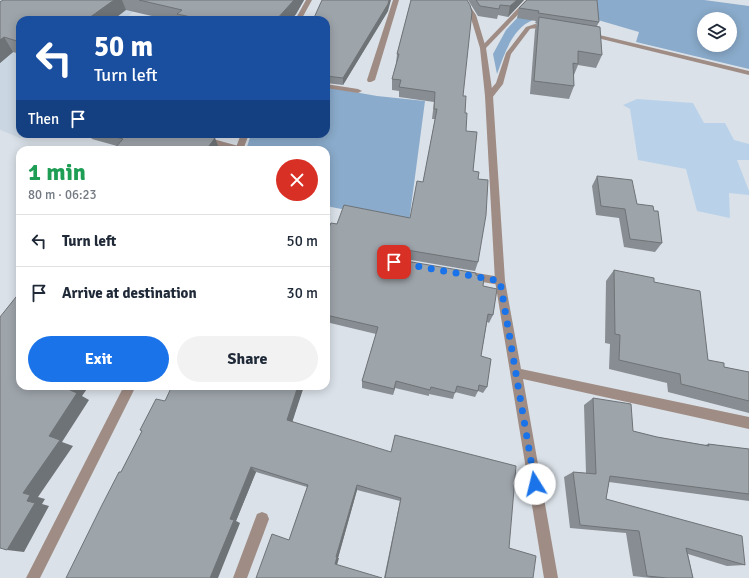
<!DOCTYPE html>
<html lang="en">
<head>
<meta charset="utf-8">
<style>
  body { margin:0; font-family:Signika,sans-serif; background:#f2f2f3; color:#1f2937; height:100vh; display:flex; flex-direction:column; font-size:15px; white-space:nowrap }
  * { box-sizing:border-box; margin:0 }
  p { font-size:13px; color:#747a83 }
  .icon { flex:none; width:22px; height:22px; fill:none; stroke:currentColor; stroke-width:2; stroke-linecap:round; stroke-linejoin:round }
  .map { position:relative; flex:1; overflow:hidden }
  .details { position:absolute; left:16px; top:146px; width:314px; height:244px; display:flex; flex-direction:column; background:#fff; border-radius:12px; box-shadow:0 2px 10px #0003 }
  .details>* { flex:none }
  .hud { position:absolute; left:16px; top:16px; width:314px; height:122px; border-radius:12px; box-shadow:0 2px 10px #0003; background:#1a4fa0; color:#fff; overflow:hidden }
  .tools { position:absolute; left:697px; top:12px; display:grid; gap:8px }
  .tools a { display:grid; place-items:center; width:40px; height:40px; border-radius:50%; background:#fff; box-shadow:0 2px 10px #0003; font-size:20px }
  .pin { position:absolute; display:grid; place-items:center; width:34px; height:34px; color:#fff; margin:-17px; border-radius:8px; box-shadow:0 2px 6px #0006 }
  .me { position:absolute; width:44px; margin:-22px; rotate:351deg; stroke-linejoin:round; filter:drop-shadow(0 0 3px #0008) }
  .turn { display:flex; align-items:center; gap:14px; height:84px; padding:0 12px; font-size:18px }
  .turn .icon { width:52px; height:52px; stroke-width:2.5 }
  .turn b { display:block; font-size:28px; line-height:34px }
  .then { display:flex; align-items:center; height:38px; padding:0 12px; background:#0003; gap:8px; font-size:15px }
  .round { display:grid; place-items:center; flex:none; width:42px; height:42px; border-radius:21px; background:#f2f2f3 }
  .overview { display:flex; align-items:center; justify-content:space-between; height:68px; padding:0 12px }
  h1 { font-size:24px; font-weight:800; line-height:30px; color:#1e9e55 }
  .action { display:flex; gap:8px; margin-top:auto; padding:8px 12px }
  .action a { flex:1; height:46px; border-radius:24px; background:#1a73e8; color:#fff; font-size:16px; font-weight:800; line-height:46px; text-align:center }
  .action a+a { background:#f2f2f3; color:#1f2937 }
  ul { padding:0; list-style:none }
  li { display:flex; align-items:center; gap:12px; height:52px; padding:0 12px; border-top:1px solid #e0e1e3 }
  li div { flex:1 }
  li b { display:block; font-size:15px }
  li em { font-style:normal }
  .map>svg:first-child { display:block }
  .built { fill:#cad7e3 }
  .green { fill:#b9d2ea }
  .forest { fill:#8aabcb; fill-rule:evenodd }
  .lines { fill:none; stroke-linecap:round; stroke-linejoin:round }
  .service { fill:#9f8c84; fill-rule:evenodd }
  .minor { fill:#9f8c84; fill-rule:evenodd }
  .wall { fill:#878d92 }
  .shaded-wall { fill:#6e7377 }
  .building { fill:#9da4aa; stroke:#6e7377 }
  .route { stroke:#1a73e8; stroke-width:7; stroke-dasharray:0 12.6 }
</style>
</head>
<body>
<div class="map">
<svg width="749" height="578" viewBox="0 0 749 578">
  <rect width="100%" height="100%" fill="#dae1e8"/>
  <polygon class="built" points="0,0 149,0 123,20 20,20 20,134 29,134 20,138 0,130"/>
  <polygon class="green" points="637,99 693,103 704,123 725,123 734,140 749,144 749,160 737,160 749,191 749,195 729,193 730,218 697,211 686,169 638,160 630,109 623,105"/>
  <g class="forest">
    <path d="M534,0L533,20C512,28 504,55 497,74L493,54L506,30Z"/>
    <path d="M595,0H704L749,6V69L636,42L639,32L598,20ZM704,19H730V45H704Z"/>
    <polygon points="326,87 377,96 425,101 409,222 326,206 326,150 246,150 251,134 326,134"/>
  </g>
  <g class="lines">
    <g class="service">
      <polygon points="526,0 532,0 485,49 481,49 481,47"/>
      <path d="M535,24L550,26L553,28C547,32 538,27 530,29L511,54L503,84L492,98H486L485,96L496,83L506,53L526,27Z"/>
      <polygon points="587,32 749,71 749,75 585,35 585,33"/>
      <polygon points="326,84 358,89 362,91 358,93 326,88"/>
      <polygon points="181,134 195,134 242,147 243,149 233,150 182,136"/>
      <polygon points="471,272 500,277 503,278 505,281 503,284 500,285 471,280 468,279 466,276 468,273"/>
      <polygon points="262,512 267,514 269,519 247,578 233,578 257,514"/>
    </g>
    <g class="minor">
      <polygon points="306,0 312,0 301,20 295,20"/>
      <polygon points="393,0 399,0 375,80 371,82 368,82 367,80"/>
      <polygon points="460,0 466,0 476,15 486,48 493,96 505,281 521,369 749,417 749,429 523,379 558,578 544,578 495,281 485,96 480,48 470,15"/>
      <polygon points="241,134 249,134 243,150 235,150"/>
      <polygon points="124,386 136,386 40,578 26,578"/>
    </g>
  </g>
  <g class="wall">
    <polygon points="3,0 304,0 296,14 291,20 169,20 126,10 20,20 20,54 13,52 0,63 0,2"/>
    <polygon points="411,0 463,96 466,131 473,171 478,179 478,262 475,271 394,257 392,257 394,259 476,275 483,286 493,315 489,323 487,322 481,356 487,387 483,393 478,391 475,397 455,392 453,399 429,394 429,396 395,388 393,395 362,388 362,381 376,334 326,322 326,234 337,224 410,218 423,182 435,119 432,119 434,102 399,97 399,91 392,90 392,79 396,64 397,54"/>
    <polygon points="468,0 524,0 508,17 498,15 497,19 478,16"/>
    <polygon points="527,0 599,22 597,26 602,55 596,68 578,65 574,75 574,86 569,99 530,94 535,30 537,24 535,23 536,21 517,18 519,8"/>
    <polygon points="388,11 343,85 326,83 326,20"/>
    <polygon points="89,134 199,134 219,148 217,150 113,150 117,146 92,139"/>
    <polygon points="597,176 637,204 654,211 662,243 655,252 624,247 619,218 596,215 592,186"/>
    <polygon points="614,270 654,282 708,360 724,367 749,372 749,413 668,392 667,383 609,369 610,344 605,343 606,281"/>
    <polygon points="303,389 292,421 509,548 533,578 384,578 400,501 357,490 338,558 339,558 256,578 289,540 307,487 256,472 236,521 240,523 121,472 142,431 140,430 165,401"/>
    <polygon points="593,398 633,431 657,437 705,445 708,444 749,449 749,501 609,482 606,499 745,565 727,566 688,554 693,578 651,578 633,576 626,533 570,528 564,477 573,472 586,473 584,405"/>
  </g>
  <g class="shaded-wall">
    <polygon points="114,0 122,0 126,10 113,20 86,20"/>
    <polygon points="294,0 304,0 296,14 291,20 276,20"/>
    <polygon points="389,0 391,0 388,11 343,85 343,78"/>
    <polygon points="517,0 524,0 508,17 510,6"/>
    <polygon points="4,37 13,52 0,63 0,40"/>
    <polygon points="215,138 219,148 217,150 206,150"/>
    <polygon points="395,248 394,257 390,258 388,254 390,249"/>
    <polygon points="396,381 395,388 393,395 394,389"/>
    <polygon points="73,386 89,386 82,396 89,400 62,442 73,446 38,497 45,499 42,504 49,506 24,552 7,550 27,501 23,493 70,390"/>
    <polygon points="298,386 302,386 303,389 291,426 287,420"/>
    <polygon points="251,467 256,472 236,521 240,523 218,578 210,578 230,519"/>
    <polygon points="357,485 357,490 338,558 339,558 337,565 335,564 336,557"/>
  </g>
  <g class="building">
    <polygon points="3,0 114,0 86,20 20,20 20,42 4,37 0,40 0,2"/>
    <polygon points="139,0 294,0 276,20 205,20 177,14 182,10"/>
    <polygon points="322,0 389,0 388,4 343,78 326,76 326,20 313,20"/>
    <polygon points="411,0 467,0 470,5 472,12 463,96 466,96 465,113 467,113 466,131 477,132 473,171 479,172 478,179 488,180 486,215 478,262 395,248 390,249 388,254 394,259 476,273 476,275 484,277 483,286 497,289 493,315 488,314 481,356 491,359 487,387 479,385 478,391 457,386 455,393 431,387 430,390 396,381 394,389 362,381 378,327 326,315 326,234 331,223 337,224 344,205 410,218 417,181 423,182 437,109 434,109 435,92 399,87 401,80 392,79 399,54 397,54"/>
    <polygon points="476,0 517,0 510,6 500,5 499,9 480,6"/>
    <polygon points="527,0 597,0 599,22 538,13 539,11 519,8"/>
    <polygon points="539,17 600,27 602,55 578,51 578,64 573,63 574,86 534,81"/>
    <polygon points="104,134 199,134 215,138 206,150 113,150 123,139"/>
    <polygon points="597,176 632,180 637,204 653,206 654,211 658,211 662,243 630,239 625,209 601,206"/>
    <polygon points="20,255 20,259 17,259"/>
    <polygon points="614,270 654,278 654,282 700,291 708,360 724,363 724,367 749,372 749,401 681,384 680,374 619,360 620,335 615,334"/>
    <polygon points="20,292 20,386 73,386 70,390 77,393 49,436 60,440 23,493 30,495 27,501 35,503 7,550 0,548 0,317"/>
    <polygon points="172,386 298,386 287,420 391,452 395,435 516,466 509,548 536,556 533,578 385,578 401,498 357,485 336,557 337,557 335,564 382,578 256,578 272,534 289,540 308,485 251,467 230,519 234,520 210,578 66,578 102,505 119,472 121,472 142,431 140,430 156,399 165,401"/>
    <polygon points="593,398 631,404 633,431 657,437 709,446 708,444 749,449 749,494 610,476 606,499 742,536 745,565 686,548 693,578 667,578 647,576 639,531 580,525 573,472 596,474"/>
  </g>
  <g class="lines">
    <polyline class="route" points="394,262 500,281 535,484"/>
  </g>
</svg>
<div class="tools">
<a><svg class="icon" aria-label="layers" viewBox="0 0 24 24"><path d="M12 4l9 5-9 5-9-5zM3 14l9 5 9-5"/></svg></a>
</div>
<div class="pin" style="left:394px;top:262px;background:#d93025"><svg class="icon" aria-label="arrive" viewBox="0 0 24 24"><path d="M6 21V4h12l-3 4 3 4H6"/></svg></div>
<svg class="me" style="left:535px;top:484px" viewBox="-20 -20 40 40"><circle r="19" fill="#fff"/><path d="M0-13L10 11 0 6-10 11z" fill="#1a73e8"/></svg>
<div class="hud">
<div class="turn"><svg class="icon" aria-label="left" viewBox="0 0 24 24"><path d="M17 20v-9H6M10 6l-5 5 5 5"/></svg><div><b>50 m</b>Turn left</div></div>
<div class="then">Then<svg class="icon" aria-label="arrive" viewBox="0 0 24 24"><path d="M6 21V4h12l-3 4 3 4H6"/></svg></div>
</div>
<section class="details">
<div class="overview"><div><h1>1 min</h1><p>80 m · 06:23</p></div><a class="round" style="background:#d93025;color:#fff"><svg class="icon" aria-label="close" viewBox="0 0 24 24"><path d="M6 6l12 12M18 6L6 18"/></svg></a></div>
<ul>
<li><svg class="icon" aria-label="left" viewBox="0 0 24 24"><path d="M17 20v-9H6M10 6l-5 5 5 5"/></svg><div><b>Turn left</b></div><em>50 m</em></li>
<li><svg class="icon" aria-label="arrive" viewBox="0 0 24 24"><path d="M6 21V4h12l-3 4 3 4H6"/></svg><div><b>Arrive at destination</b></div><em>30 m</em></li>
</ul>
<div class="action"><a>Exit</a><a>Share</a></div>
</section>
</div>
</body>
</html>
